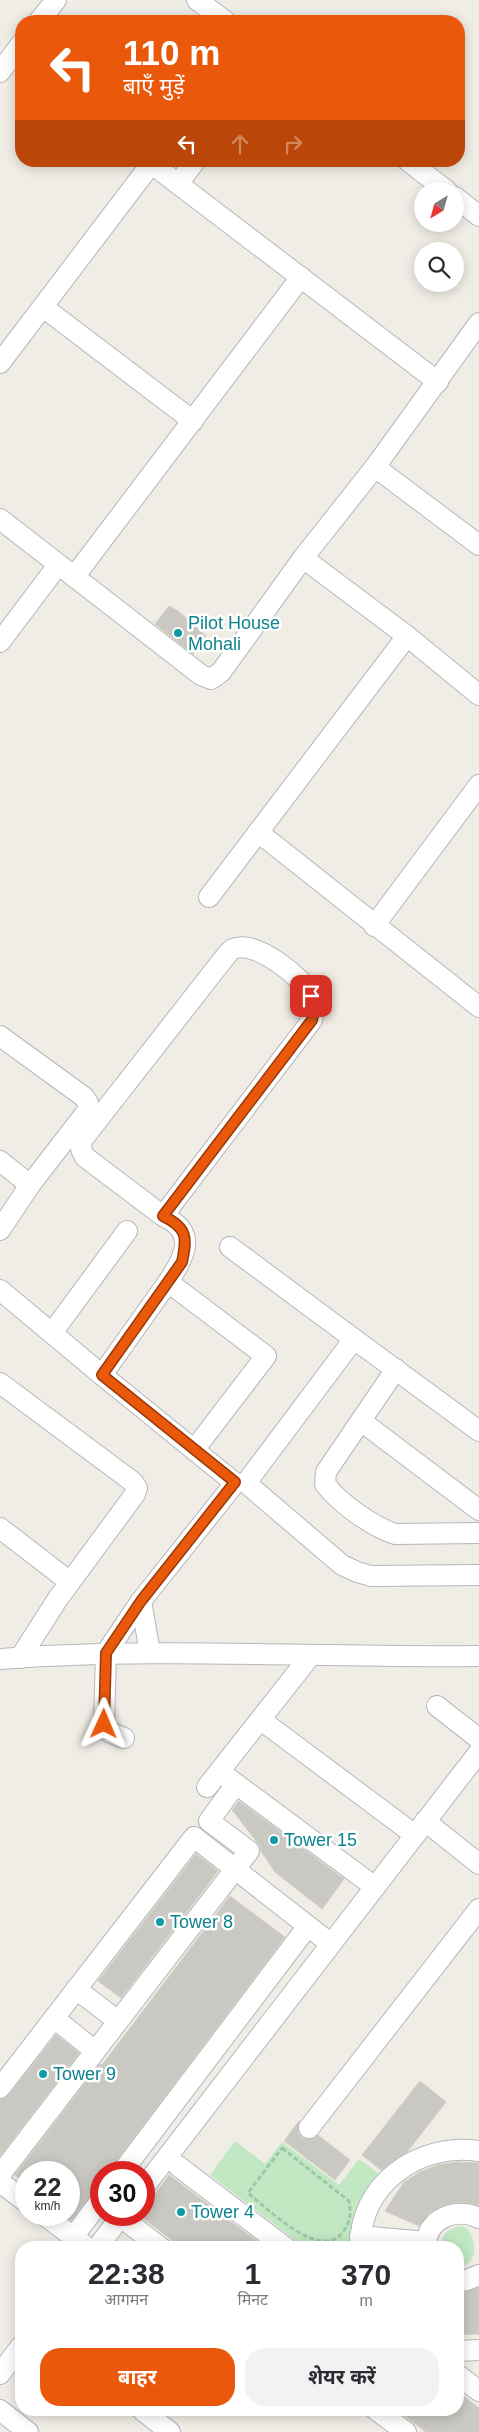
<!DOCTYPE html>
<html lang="hi">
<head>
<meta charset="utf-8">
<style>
  body { margin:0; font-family:Arial,"Noto Sans Devanagari",sans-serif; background:#f2f2f3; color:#2b2b33; height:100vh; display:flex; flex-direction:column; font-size:19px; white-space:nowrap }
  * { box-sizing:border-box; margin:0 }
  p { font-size:16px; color:#7c7c81 }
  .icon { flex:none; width:28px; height:28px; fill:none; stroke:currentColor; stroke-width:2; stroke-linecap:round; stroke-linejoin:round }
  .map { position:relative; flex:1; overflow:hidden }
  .side { position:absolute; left:15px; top:2241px; width:449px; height:175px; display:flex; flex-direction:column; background:#fff; border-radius:20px; box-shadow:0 2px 12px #0003 }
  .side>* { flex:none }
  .hud { position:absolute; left:15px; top:15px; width:450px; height:152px; border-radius:20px; box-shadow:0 2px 12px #0003; background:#ea580c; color:#fff; overflow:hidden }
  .needle { width:32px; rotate:217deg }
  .tools { position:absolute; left:414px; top:182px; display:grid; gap:10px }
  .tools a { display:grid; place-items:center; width:50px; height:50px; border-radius:50%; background:#fff; box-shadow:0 2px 12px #0003; font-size:25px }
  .speed { position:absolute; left:15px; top:2161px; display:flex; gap:10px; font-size:25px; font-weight:700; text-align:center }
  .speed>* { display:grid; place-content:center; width:65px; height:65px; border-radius:50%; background:#fff; box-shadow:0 2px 12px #0003; line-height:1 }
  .speed small { font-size:12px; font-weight:400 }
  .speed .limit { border:8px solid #d22; background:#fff; color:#111 }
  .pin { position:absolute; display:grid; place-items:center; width:42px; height:42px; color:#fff; margin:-21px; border-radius:10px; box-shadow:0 2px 8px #0006 }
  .me { position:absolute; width:55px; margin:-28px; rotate:1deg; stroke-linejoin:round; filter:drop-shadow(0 0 4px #0008) }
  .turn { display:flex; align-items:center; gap:18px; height:105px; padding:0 25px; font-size:22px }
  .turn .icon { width:65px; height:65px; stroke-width:2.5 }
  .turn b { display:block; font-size:35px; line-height:42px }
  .lanes { display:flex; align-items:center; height:48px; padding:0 25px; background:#0003; justify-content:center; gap:25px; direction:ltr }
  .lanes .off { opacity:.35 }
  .eta { display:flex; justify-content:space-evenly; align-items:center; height:85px; text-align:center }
  .eta b { font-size:30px; font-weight:700; line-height:35px }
  .action { display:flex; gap:10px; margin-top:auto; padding:10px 25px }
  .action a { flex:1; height:58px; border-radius:20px; background:#ea580c; color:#fff; font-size:20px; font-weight:700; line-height:58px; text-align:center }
  .action a+a { background:#f2f2f3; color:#2b2b33 }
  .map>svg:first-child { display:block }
  .green { fill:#c1e8c2 }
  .building { fill:#cac8c2; stroke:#d4cfc3 }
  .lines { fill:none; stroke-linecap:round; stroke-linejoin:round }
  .minor-casing { stroke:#b5b7bc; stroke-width:22 }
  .path { stroke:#99c9a8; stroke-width:3; stroke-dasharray:5 2.5; stroke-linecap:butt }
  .minor { stroke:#fff; stroke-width:20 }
  .route-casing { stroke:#983908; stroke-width:12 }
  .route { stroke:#ea580c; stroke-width:9 }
  .culture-dot { fill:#0f9aa8; stroke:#fff; stroke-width:2 }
  .labels { text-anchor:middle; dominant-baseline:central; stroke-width:5; stroke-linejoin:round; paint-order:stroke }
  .culture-label { font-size:18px; fill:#0d838f; stroke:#fff; text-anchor:start }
</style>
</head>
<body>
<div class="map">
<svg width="479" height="2432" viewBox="0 0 479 2432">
  <rect width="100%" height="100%" fill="#efede5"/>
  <g class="green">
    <polygon points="235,2141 265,2164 282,2142 339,2185 359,2159 385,2178 352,2225 353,2247 305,2248 210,2175"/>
    <path d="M462,2226C479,2234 479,2268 458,2266V2248L440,2247C442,2234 449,2227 462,2226Z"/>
  </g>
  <g class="building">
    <polygon points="169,606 178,611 206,636 193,654 155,624"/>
    <polygon points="239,1801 344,1879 322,1909 275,1872 261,1851 260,1846 232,1810"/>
    <polygon points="196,1854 218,1871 121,1998 98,1981"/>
    <polygon points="230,1896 285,1937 113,2165 109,2172 101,2172 101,2183 71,2220 69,2219 69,2172 26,2172 26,2183 15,2175 100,2064 102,2065"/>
    <polygon points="56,2035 79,2053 0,2156 0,2100 9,2095"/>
    <polygon points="420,2081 446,2102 407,2152 381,2170 362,2155"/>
    <polygon points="299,2121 298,2132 302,2138 313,2139 318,2135 350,2160 335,2180 284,2141"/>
    <polygon points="457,2162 479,2163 479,2205 462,2202 448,2204 429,2213 419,2226 385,2211 404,2182 420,2172 438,2165"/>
    <polygon points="169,2175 185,2187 266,2248 182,2248 139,2215 144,2215 144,2209"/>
    <polygon points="479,2288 479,2334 458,2335 458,2293"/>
    <polygon points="458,2392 479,2408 479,2432 426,2432 397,2410 458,2410"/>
  </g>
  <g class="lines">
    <defs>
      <g id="minor">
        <polyline points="197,0 225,21"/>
        <polyline points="39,21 56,0"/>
        <polyline points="0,72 21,44"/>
        <polyline points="148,161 438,382"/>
        <polyline points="408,161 447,191"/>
        <polyline points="178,184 195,161"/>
        <polyline points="455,197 479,216"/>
        <polyline points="43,307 193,421"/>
        <polyline points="0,363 151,164"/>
        <polyline points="375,467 479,323"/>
        <polyline points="0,519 201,675 211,679 221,672 303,558 375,467 479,545"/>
        <polyline points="303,558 407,636 479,695"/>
        <polyline points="74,577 301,277"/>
        <polyline points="0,642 58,565"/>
        <polyline points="258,832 479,1007"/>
        <polyline points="209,897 407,636"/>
        <polyline points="374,926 479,785"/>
        <polyline points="0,1036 84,1097 88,1103 88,1110 30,1185 0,1230"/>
        <polyline points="0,1161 30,1185"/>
        <path d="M163,1216L312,1020C314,1012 315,1005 312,997C304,978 255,939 233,949C230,950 227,955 225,957L82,1140L81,1149L85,1157L163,1216C198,1232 185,1257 168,1282"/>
        <polyline points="230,1247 354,1339"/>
        <polyline points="0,1290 102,1375"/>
        <polyline points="52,1333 127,1231"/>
        <path d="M396,1369L326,1472L325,1484C339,1503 373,1527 395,1534L479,1533"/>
        <polyline points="0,1383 133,1482 137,1488 135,1494 57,1600 20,1658"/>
        <polyline points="361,1421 479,1510"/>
        <polyline points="479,1431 354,1339 246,1483 342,1565 357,1572 371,1576 479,1575"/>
        <polyline points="0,1528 70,1582"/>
        <polyline points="141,1601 150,1653"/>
        <path d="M0,1659C159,1647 319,1658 479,1656"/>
        <polyline points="437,1706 479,1739"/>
        <polyline points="261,1720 415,1835"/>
        <polyline points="124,1738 109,1732 104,1724 106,1653 141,1601 235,1483 102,1375 168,1282 266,1356 194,1450"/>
        <polyline points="220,1772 375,1887"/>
        <polyline points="207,1787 311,1655"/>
        <polyline points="425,1821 479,1864"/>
        <polyline points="76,1989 118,2021"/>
        <polyline points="54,2018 95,2051"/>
        <polyline points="0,2088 194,1837 331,1944"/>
        <polyline points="309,2128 479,1909"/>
        <polyline points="178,2166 286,2248"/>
        <polyline points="122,2172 308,1926"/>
        <polyline points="0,2175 249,1851 209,1821 236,1784"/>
        <polyline points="0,2182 26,2202"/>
        <polyline points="144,2187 479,1752"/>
        <polyline points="44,2215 88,2248"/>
        <polyline points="121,2217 161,2248"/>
        <polyline points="360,2236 426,2242"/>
        <polyline points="73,2237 101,2200"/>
        <polyline points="97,2248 122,2215"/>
        <path d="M360,2248C359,2184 419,2142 479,2151"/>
        <path d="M426,2248C425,2218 456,2207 479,2218"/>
        <polyline points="458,2281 467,2280 479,2275"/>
        <polyline points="458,2351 479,2350"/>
        <polyline points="0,2374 21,2346"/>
        <polyline points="458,2375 479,2391"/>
        <polyline points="0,2410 28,2432"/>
        <polyline points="142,2410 170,2432"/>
        <polyline points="376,2410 406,2432"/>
      </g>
    </defs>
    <use href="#minor" class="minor-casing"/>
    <path class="path" d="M282,2148L349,2201C351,2214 351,2222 342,2233C319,2261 267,2208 248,2193Z"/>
    <use href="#minor" class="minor"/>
  </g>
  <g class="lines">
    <defs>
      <path id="route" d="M104,1724L106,1653L141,1601L235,1482L102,1375L182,1262C187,1238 188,1228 163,1216L312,1020L314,1011L311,996"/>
    </defs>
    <use href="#route" class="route-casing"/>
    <use href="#route" class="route"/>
  </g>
  <g class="culture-dot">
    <circle cx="178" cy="633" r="5"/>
    <circle cx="274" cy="1840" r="5"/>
    <circle cx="160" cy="1922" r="5"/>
    <circle cx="43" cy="2074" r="5"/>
    <circle cx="181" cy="2212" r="5"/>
  </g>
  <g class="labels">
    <g class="culture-label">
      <text x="188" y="623">Pilot House<tspan x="188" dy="21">Mohali</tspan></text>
      <text x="284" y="1840">Tower 15</text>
      <text x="170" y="1922">Tower 8</text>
      <text x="53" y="2074">Tower 9</text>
      <text x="191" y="2212">Tower 4</text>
    </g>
  </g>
</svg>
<div class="tools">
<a><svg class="needle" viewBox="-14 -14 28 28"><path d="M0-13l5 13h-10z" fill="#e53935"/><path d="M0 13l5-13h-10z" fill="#7c7c81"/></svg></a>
<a><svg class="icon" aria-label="search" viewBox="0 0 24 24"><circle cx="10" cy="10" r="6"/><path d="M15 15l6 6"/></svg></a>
</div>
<div class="speed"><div>22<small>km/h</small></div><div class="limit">30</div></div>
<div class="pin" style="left:311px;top:996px;background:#d93025"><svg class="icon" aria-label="arrive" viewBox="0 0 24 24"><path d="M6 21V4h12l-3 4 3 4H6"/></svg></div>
<svg class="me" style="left:104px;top:1724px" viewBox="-20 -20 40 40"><path d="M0-17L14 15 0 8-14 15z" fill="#ea580c" stroke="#fff" stroke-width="4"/></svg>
<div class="hud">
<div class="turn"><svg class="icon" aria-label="left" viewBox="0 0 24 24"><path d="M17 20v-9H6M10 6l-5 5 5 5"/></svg><div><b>110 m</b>बाएँ मुड़ें</div></div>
<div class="lanes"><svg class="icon" aria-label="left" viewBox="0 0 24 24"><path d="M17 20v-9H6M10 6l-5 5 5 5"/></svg><svg class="icon off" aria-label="ahead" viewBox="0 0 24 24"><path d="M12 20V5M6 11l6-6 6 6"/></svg><svg class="icon off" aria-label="right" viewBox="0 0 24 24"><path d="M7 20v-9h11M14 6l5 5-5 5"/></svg></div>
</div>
<section class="side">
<div class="eta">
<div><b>22:38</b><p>आगमन</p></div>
<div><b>1</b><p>मिनट</p></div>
<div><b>370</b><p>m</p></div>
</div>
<div class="action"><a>बाहर</a><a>शेयर करें</a></div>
</section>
</div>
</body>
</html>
